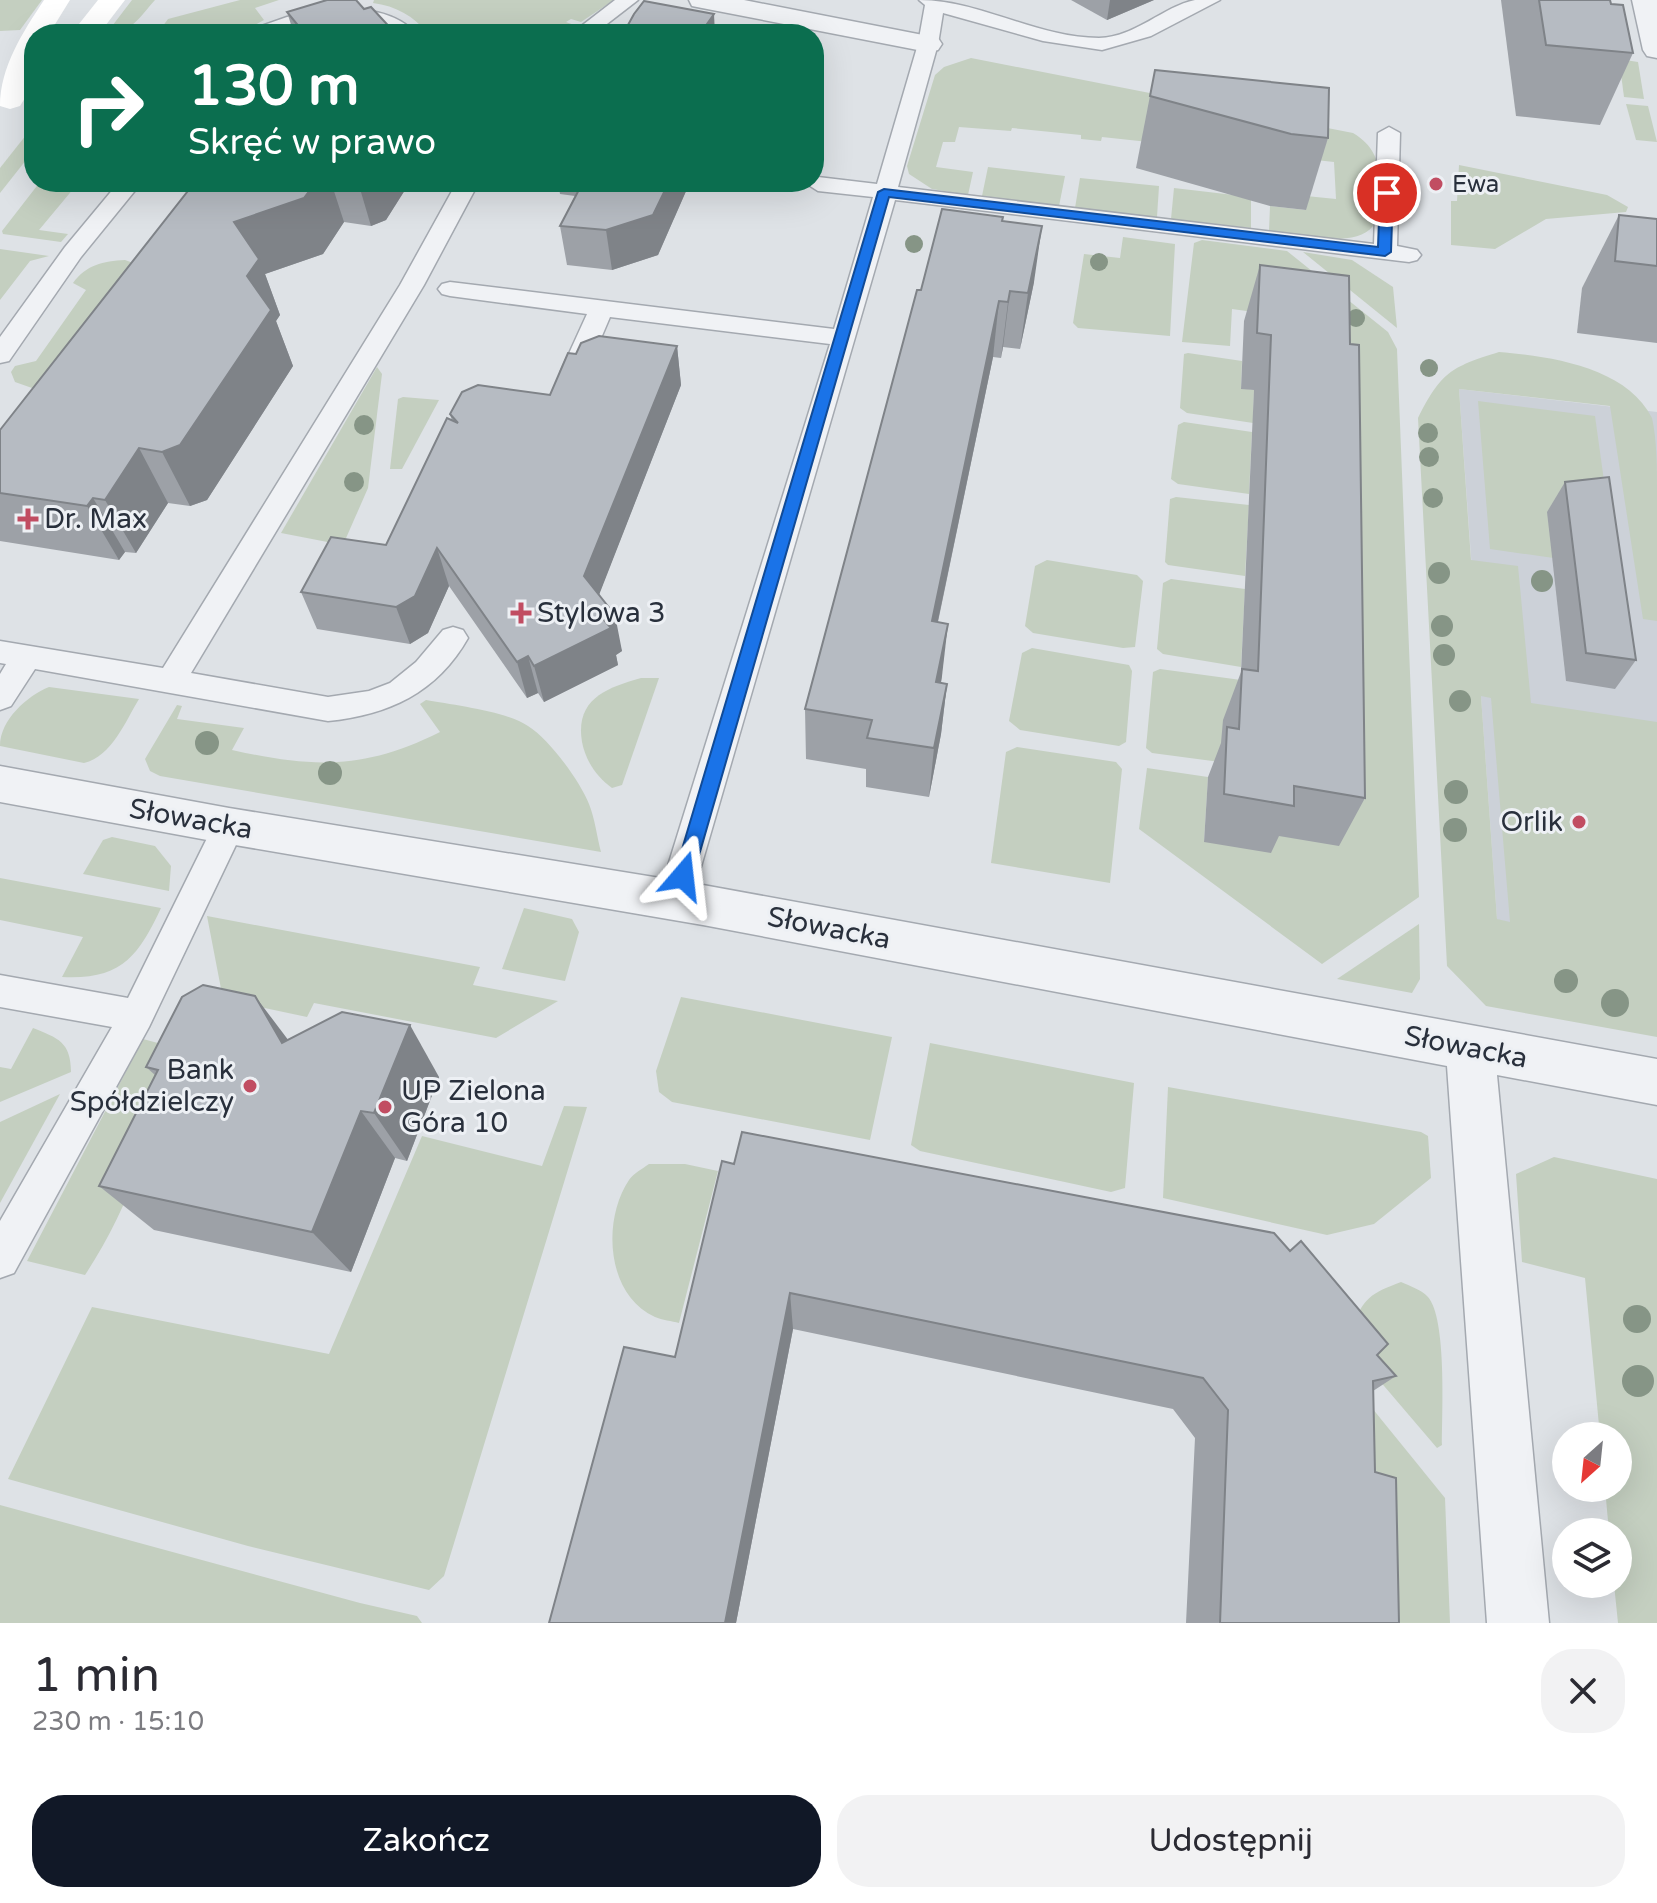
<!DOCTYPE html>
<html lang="pl">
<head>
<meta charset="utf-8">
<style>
  body { margin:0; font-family:"Varela Round",sans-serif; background:#f2f2f3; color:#2b2b33; height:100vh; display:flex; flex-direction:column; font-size:30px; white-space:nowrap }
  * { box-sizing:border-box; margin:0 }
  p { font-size:26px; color:#7c7c81 }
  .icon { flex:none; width:44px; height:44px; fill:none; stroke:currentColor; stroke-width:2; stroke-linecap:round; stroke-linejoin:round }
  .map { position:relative; height:1623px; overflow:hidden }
  .panel { display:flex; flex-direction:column; background:#fff; flex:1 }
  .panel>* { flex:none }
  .top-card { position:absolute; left:24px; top:24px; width:800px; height:168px; border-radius:32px; box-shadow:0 8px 32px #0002; background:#0b6e4f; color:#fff; overflow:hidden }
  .needle { width:52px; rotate:207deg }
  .controls { position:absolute; left:1552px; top:1422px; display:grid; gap:16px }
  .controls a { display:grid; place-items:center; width:80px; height:80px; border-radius:50%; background:#fff; box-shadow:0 8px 32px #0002; font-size:40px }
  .pin { position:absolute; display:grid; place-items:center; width:68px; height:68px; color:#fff; margin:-34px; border:4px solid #fff; border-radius:50%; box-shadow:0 2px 8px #0007 }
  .me { position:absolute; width:88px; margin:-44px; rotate:17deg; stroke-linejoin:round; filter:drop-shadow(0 0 6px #0008) }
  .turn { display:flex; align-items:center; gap:28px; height:168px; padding:0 32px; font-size:36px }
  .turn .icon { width:104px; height:104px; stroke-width:2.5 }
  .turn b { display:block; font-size:56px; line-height:68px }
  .round { display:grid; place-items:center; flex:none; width:84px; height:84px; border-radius:32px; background:#f2f2f3 }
  .overview { display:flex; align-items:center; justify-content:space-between; height:136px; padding:0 32px }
  h1 { font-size:48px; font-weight:600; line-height:60px }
  .button { display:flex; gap:16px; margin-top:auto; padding:16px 32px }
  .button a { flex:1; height:92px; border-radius:32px; background:#111827; color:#fff; font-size:32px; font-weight:600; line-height:92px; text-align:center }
  .button a+a { background:#f2f2f3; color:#2b2b33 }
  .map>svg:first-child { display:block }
  .built { fill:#ccd1d8 }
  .green { fill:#c4cfc0; fill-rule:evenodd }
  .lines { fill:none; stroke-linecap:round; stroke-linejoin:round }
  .lane-casing { stroke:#a4a9b0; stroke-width:3 }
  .street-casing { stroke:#a4a9b0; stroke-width:3 }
  .lane { fill:#f0f2f5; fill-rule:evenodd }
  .street { fill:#f0f2f5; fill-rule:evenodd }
  .secondary { fill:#fff; fill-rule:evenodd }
  .tree { fill:#869586 }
  .wall { fill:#9da1a7 }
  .shaded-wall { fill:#7f8388 }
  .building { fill:#b6bbc2; stroke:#7f8388; stroke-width:2 }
  .route { fill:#1a73e8; stroke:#114b97; stroke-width:2 }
  .poi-dot { fill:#c14d62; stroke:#edf0f4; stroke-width:3 }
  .labels { text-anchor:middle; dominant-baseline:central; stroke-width:6; stroke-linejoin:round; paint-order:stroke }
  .far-poi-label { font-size:24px; fill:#29303c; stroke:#edf0f4; text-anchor:start }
  .poi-label { font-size:28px; fill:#29303c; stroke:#edf0f4; text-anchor:start }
  .street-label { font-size:28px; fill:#29303c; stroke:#edf0f4 }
</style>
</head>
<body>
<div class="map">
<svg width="1657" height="1623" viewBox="0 0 1657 1623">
  <rect width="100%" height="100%" fill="#dee2e6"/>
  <polygon class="built" points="1459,389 1657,412 1657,1004 1497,919"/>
  <g class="green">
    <polygon points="0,0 42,0 20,30 0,31"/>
    <path d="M132,0H155C139,18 131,33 106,34Z"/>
    <polygon points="240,0 279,0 255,8 264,20 239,34 157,34 168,19"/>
    <path d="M374,0H614L581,22L571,19L566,22L577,26L565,34H428C414,16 396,6 373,3Z"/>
    <path d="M971,58L1353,133C1391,156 1377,188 1373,226C1354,250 1296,234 1269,231L1270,206L1306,210V196L1336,199L1334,162L1102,137L1101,141L1081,139V135L1012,128L1011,131L959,127L955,142H943L936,167L973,172L968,195L932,189L909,174L907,166L935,75L944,67Z"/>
    <polygon points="1619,59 1638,62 1644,99 1624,97"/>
    <polygon points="1626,104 1648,106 1657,142 1636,140"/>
    <polygon points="34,125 34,150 0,193 0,168"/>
    <polygon points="1459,165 1607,195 1628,207 1626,212 1546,219 1495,249 1451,245 1451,201 1457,201"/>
    <polygon points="988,167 1065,176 1059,206 982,196"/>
    <polygon points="1080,178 1159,186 1157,217 1075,208"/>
    <polygon points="40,182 79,182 39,230 68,234 61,242 3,234 2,231"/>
    <polygon points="1174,188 1251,197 1251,228 1171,219"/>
    <polygon points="1123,237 1175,244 1170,336 1078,328 1073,323 1084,254 1120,258"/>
    <polygon points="1202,240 1287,251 1388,332 1397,349 1419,897 1322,964 1139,829 1147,768 1208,777 1204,842 1271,834 1339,845 1340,807 1261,313 1232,309 1230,346 1182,342 1194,243"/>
    <polygon points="0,249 49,256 30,261 0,300"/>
    <polygon points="1303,252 1352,260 1393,287 1397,328"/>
    <path d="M125,260L136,264L54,385L32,388L15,382L11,372L15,366L36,361L86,290L73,283C86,265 103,261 125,260Z"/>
    <path d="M1499,352C1549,356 1627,367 1652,418C1657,440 1657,468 1657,491C1657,535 1657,578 1657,621L1643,619L1610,406L1459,389L1471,560L1518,566L1531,703L1657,722V1037L1486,1006L1447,966L1418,418C1441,373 1450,367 1499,352ZM1481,696L1491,698L1510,922L1497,919Z"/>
    <polygon points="1188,353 1242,361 1241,388 1254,390 1253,423 1187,413 1180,408 1184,354"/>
    <polygon points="377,367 382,374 368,488 343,545 281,533"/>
    <polygon points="403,397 439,400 402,469 390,469 398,399"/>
    <polygon points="1478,401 1595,416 1616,567 1490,549"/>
    <polygon points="1184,422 1252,432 1249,494 1178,484 1171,479 1178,425"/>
    <polygon points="1176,497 1249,505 1245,576 1168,565 1165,562 1170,499"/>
    <polygon points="1047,560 1137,575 1143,581 1135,647 1123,648 1033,633 1025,626 1035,566"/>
    <polygon points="1171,579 1245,589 1241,667 1163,654 1157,649 1163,583"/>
    <polygon points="1032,648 1129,665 1132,671 1126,742 1119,746 1020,730 1009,721 1022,653"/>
    <polygon points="1160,669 1241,680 1220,762 1152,753 1146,748 1153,672"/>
    <path d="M641,678H659L622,785L612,788C597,777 586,762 582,742C575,700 605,688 641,678Z"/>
    <path d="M49,687L139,699C125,722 112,756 84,763L0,746C0,720 27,696 49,687Z"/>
    <path d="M426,700C453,705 506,711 528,726C549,739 580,781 589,804C595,819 597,837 601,852L160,776L150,771L145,759L177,705L182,706L177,719L244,728L232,750C313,768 364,770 440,732L420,704Z"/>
    <polygon points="1017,747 1116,762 1122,769 1110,883 991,863 1006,752"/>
    <polygon points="112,837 155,846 171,866 169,891 83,874 103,840"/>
    <path d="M0,878L161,908C138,957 121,980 62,977L83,937L0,920Z"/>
    <polygon points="524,908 572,919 579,932 565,981 502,969"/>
    <polygon points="207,916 480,967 473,985 558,1001 496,1038 314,1003 307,1017 223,999"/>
    <polygon points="1419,924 1420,979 1412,993 1337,979"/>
    <polygon points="681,997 892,1037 870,1140 672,1102 659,1092 656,1071"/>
    <path d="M33,1028C58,1038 71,1042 71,1072L0,1102V1067L11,1069Z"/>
    <path d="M143,1039L180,1049C154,1127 131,1206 85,1275L27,1261Z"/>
    <polygon points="930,1043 1134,1083 1125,1188 1111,1192 920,1151 911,1145"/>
    <polygon points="1168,1087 1421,1132 1428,1136 1431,1178 1374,1224 1327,1235 1163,1198"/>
    <polygon points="60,1094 0,1203 0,1122"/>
    <polygon points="564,1106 587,1107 444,1576 429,1590 248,1546 8,1479 92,1307 329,1354 422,1136 542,1166"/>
    <polygon points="1554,1157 1657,1179 1657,1623 1618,1623 1614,1584 1618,1584 1618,1532 1609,1532 1605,1488 1618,1488 1618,1436 1600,1436 1585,1278 1522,1262 1516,1174"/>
    <path d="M649,1164H685L718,1171L679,1323C672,1321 662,1320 655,1317C606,1295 602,1220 629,1180C634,1173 642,1169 649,1164Z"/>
    <path d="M1401,1282C1410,1286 1422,1290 1428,1297C1447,1319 1442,1413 1442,1445L1437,1448L1373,1373L1353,1328C1362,1298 1372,1293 1401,1282Z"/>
    <polygon points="1359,1392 1445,1498 1450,1623 1339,1623"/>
    <polygon points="0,1505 360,1603 417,1616 422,1623 0,1623"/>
  </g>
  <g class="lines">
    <defs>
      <g id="lane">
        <polygon points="615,0 638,0 594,34 571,34"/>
        <path d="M919,0C980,0 1037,38 1099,38C1136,37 1164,6 1195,0C1203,0 1212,0 1220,0L1151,36L1102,50L1043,41L943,13L938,44L898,187L1374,244L1378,133L1389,127L1400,133L1397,246L1417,250L1421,255L1417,260L1409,262L895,200L691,901L686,911L674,915L662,911L657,901L830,344L610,317L587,371L583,377L574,379L565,377L561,371L587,314L450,296L442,294L438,289L442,284L450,282L834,329L873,197L818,191L807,184L818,177L877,184L918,44L925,5Z"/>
        <path d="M333,8C361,8 397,11 416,34C408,34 398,36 391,33C376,27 365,20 348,20C313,19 282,34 247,34L250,30L287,17Z"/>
        <polygon points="119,182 142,182 81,257 9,361 0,363 0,337 65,247"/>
        <path d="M457,182H479L424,285L191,673L328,697L369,691L390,683L416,662L443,630L453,627L463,630L468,638C437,693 388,715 328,721L35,669L11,706L0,710V674L6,664L0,663V641L163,668L400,285Z"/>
        <polygon points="229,813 240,816 245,826 149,1027 14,1273 0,1278 0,1221 112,1027 0,1007 0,975 128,998 218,816"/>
      </g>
      <g id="street">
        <polygon points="689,0 744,0 928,36 938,38 942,44 938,50 928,52 702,8 692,6"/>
        <polygon points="1632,0 1657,0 1657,58 1647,56 1643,50"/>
        <polygon points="0,766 229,808 703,885 1657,1059 1657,1105 1497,1075 1549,1623 1487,1623 1447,1066 703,925 229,844 0,802"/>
      </g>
    </defs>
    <use href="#lane" class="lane-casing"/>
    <use href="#street" class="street-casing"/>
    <use href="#lane" class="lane"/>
    <use href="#street" class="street"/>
    <g class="secondary">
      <path d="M44,0H70L49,34H34C34,60 36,84 20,106L10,109L0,106C0,67 23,32 44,0Z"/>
      <polygon points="98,0 125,0 99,34 71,34"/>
    </g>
  </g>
  <g class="tree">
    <circle cx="914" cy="244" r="9"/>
    <circle cx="1099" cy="262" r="9"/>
    <circle cx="1356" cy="318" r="9"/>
    <circle cx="1429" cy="368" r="9"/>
    <circle cx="364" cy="425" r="10"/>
    <circle cx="1428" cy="433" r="10"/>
    <circle cx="1429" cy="457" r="10"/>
    <circle cx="354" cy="482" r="10"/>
    <circle cx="1433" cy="498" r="10"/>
    <circle cx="1439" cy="573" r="11"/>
    <circle cx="1542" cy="581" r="11"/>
    <circle cx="1442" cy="626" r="11"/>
    <circle cx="1444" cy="655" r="11"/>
    <circle cx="1460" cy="701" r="11"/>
    <circle cx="207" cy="743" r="12"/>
    <circle cx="330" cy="773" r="12"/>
    <circle cx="1456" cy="792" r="12"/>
    <circle cx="1455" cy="830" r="12"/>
    <circle cx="1566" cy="981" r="12"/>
    <circle cx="1615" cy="1003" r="14"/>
    <circle cx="1637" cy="1319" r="14"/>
    <circle cx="1638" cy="1381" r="16"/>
  </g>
  <g class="wall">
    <polygon points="1071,0 1154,0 1107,20"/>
    <polygon points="1501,0 1610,0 1633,53 1600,125 1516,116"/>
    <polygon points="364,9 396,34 294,34 287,12"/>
    <polygon points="1155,70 1328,138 1306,210 1270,206 1136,168"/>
    <polygon points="195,182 410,182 386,220 371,226 344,222 323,254 265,274 280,315 276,321 293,366 207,500 190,506 168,503 136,553 125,552 119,560 0,541 0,430"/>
    <polygon points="558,182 690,182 658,255 612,270 567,265 560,226 575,196 560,194"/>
    <polygon points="1619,215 1657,219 1657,343 1577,333 1582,288"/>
    <polygon points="1003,221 1034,282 1020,349 1003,347 1001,358 993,357 938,622 942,676 941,683 947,684 941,734 929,797 866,787 866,769 806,759 805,709 921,290"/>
    <polygon points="1260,265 1350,344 1365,798 1339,846 1279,836 1271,853 1204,842 1208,777 1221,743 1223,720 1241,672 1254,390 1241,389 1244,321"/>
    <polygon points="677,346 681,385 599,594 622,651 616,655 618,665 544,702 538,693 527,698 449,586 428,633 410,644 317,629 301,592 386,545 452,421 450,414 550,395 576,354"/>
    <polygon points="1565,482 1636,660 1615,689 1566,681 1547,512"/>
    <polygon points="146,1067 439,1077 407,1161 395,1158 351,1272 154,1230 99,1186 155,1075"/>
    <polygon points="722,1161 1377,1355 1396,1376 1373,1391 1375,1472 1399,1623 1186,1623 1195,1438 1173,1409 793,1329 736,1623 549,1623 675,1357"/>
  </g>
  <g class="shaded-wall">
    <polygon points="1110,0 1154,0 1107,20"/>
    <polygon points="714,14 715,34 700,34"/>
    <polygon points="316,182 331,182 344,222 323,254 265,274 280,315 276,321 293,366 207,500 190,506 162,452 247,276 234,222"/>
    <polygon points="358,182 410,182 386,220 371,226"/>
    <polygon points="669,182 690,182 658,255 612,270 606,230"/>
    <polygon points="1042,226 1034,282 1020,349 1028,293"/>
    <polygon points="1010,291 1003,347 1001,358 1008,302"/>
    <polygon points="999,301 993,357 927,673 932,621"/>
    <polygon points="677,346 681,385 592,613 584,576"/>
    <polygon points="139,448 168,503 136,553 105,500"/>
    <polygon points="93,498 125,552 119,560 87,506"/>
    <polygon points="437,548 449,586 428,633 410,644 396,607"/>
    <polygon points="615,615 622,651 616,655 618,665 544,702 534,666 604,620"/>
    <polygon points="948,624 942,676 931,733 936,682"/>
    <polygon points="528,656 538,693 527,698 517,662"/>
    <polygon points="947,684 941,734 929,797 934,748"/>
    <polygon points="255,996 295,1049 282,1043"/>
    <polygon points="410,1025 439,1077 407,1161 374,1113"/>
    <polygon points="361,1111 395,1158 351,1272 312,1232"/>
    <polygon points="790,1293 793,1329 736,1623 725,1623"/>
  </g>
  <g class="building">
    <polygon points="327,0 356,0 364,9 371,7 396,34 305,34 287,12"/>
    <polygon points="1539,0 1610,0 1611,4 1623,5 1633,53 1546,45"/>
    <polygon points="644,1 714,14 700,34 623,34 634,14"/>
    <polygon points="1155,70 1329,88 1328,138 1291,134 1150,96"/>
    <polygon points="195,182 316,182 304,198 234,222 259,259 247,276 271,310 180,445 162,452 139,448 105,500 93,498 87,506 0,493 0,430"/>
    <polygon points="583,182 669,182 653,215 606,230 560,226"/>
    <polygon points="942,209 1003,217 1002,221 1042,226 1028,293 1010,291 1008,302 999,301 932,621 948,624 936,682 947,684 934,748 867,738 872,720 805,709 917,290 921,290"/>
    <polygon points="1619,215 1657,219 1657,266 1615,261"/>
    <polygon points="1260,265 1349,276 1350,344 1359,345 1365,798 1294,786 1294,806 1224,794 1227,727 1239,729 1242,669 1258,671 1271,335 1257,333"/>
    <polygon points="599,336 677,346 584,576 615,615 604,620 611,628 534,666 528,656 517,662 437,548 415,596 396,607 301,592 331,537 386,545 447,418 458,423 450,414 462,392 478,385 550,395 568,353 576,354 581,343"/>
    <polygon points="1609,477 1636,660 1586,653 1565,482"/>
    <polygon points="203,985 255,996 282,1043 342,1012 410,1025 374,1113 361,1111 312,1232 99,1186 158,1070 146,1067 182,997"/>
    <polygon points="742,1132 1274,1233 1290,1251 1301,1241 1388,1344 1377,1355 1396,1376 1373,1381 1375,1472 1396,1478 1399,1623 1220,1623 1228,1410 1203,1378 790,1293 725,1623 549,1623 624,1347 675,1357 722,1161 734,1164"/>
  </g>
  <polygon class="route" points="884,189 1378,247 1380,193 1387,189 1393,193 1391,252 1385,256 889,197 693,876 690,881 677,881 674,876 878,192"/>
  <g class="poi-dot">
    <circle cx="1436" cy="184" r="8"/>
    <path d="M24 507h8v8h8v8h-8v8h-8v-8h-8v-8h8z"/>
    <path d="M517 601h8v8h8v8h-8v8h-8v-8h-8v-8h8z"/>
    <circle cx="1579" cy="822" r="8"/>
    <circle cx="250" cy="1086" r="8"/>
    <circle cx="385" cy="1107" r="8"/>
  </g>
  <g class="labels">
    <g class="far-poi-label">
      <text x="1452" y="184">Ewa</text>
    </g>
    <g class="poi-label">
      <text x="44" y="519">Dr. Max</text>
      <text x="537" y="613">Stylowa 3</text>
      <text x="1563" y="822" text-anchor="end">Orlik</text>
      <text x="234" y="1070" text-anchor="end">Bank<tspan x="234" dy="32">Spółdzielczy</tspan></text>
      <text x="401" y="1091">UP Zielona<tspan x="401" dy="32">Góra 10</tspan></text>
    </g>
    <g class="street-label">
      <text transform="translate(191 819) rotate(10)">Słowacka</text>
      <text transform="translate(829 928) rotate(11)">Słowacka</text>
      <text transform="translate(1466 1047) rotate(11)">Słowacka</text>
    </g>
  </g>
</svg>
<div class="controls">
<a><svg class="needle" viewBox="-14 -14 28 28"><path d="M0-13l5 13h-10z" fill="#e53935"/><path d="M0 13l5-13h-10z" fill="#7c7c81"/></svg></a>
<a><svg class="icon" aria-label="layers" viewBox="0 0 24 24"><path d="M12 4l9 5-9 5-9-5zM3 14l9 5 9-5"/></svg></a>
</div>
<div class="pin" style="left:1387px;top:193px;background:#d93025"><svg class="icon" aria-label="arrive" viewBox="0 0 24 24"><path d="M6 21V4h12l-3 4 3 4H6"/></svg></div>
<svg class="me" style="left:683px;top:876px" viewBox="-20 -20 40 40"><path d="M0-17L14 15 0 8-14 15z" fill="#1a73e8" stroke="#fff" stroke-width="4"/></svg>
<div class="top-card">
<div class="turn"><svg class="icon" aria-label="right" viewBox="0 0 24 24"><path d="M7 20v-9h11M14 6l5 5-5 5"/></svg><div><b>130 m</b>Skręć w prawo</div></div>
</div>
</div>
<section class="panel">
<div class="overview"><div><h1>1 min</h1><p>230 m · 15:10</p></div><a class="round"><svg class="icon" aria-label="close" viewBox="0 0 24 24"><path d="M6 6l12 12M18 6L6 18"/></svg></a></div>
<div class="button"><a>Zakończ</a><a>Udostępnij</a></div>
</section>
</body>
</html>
